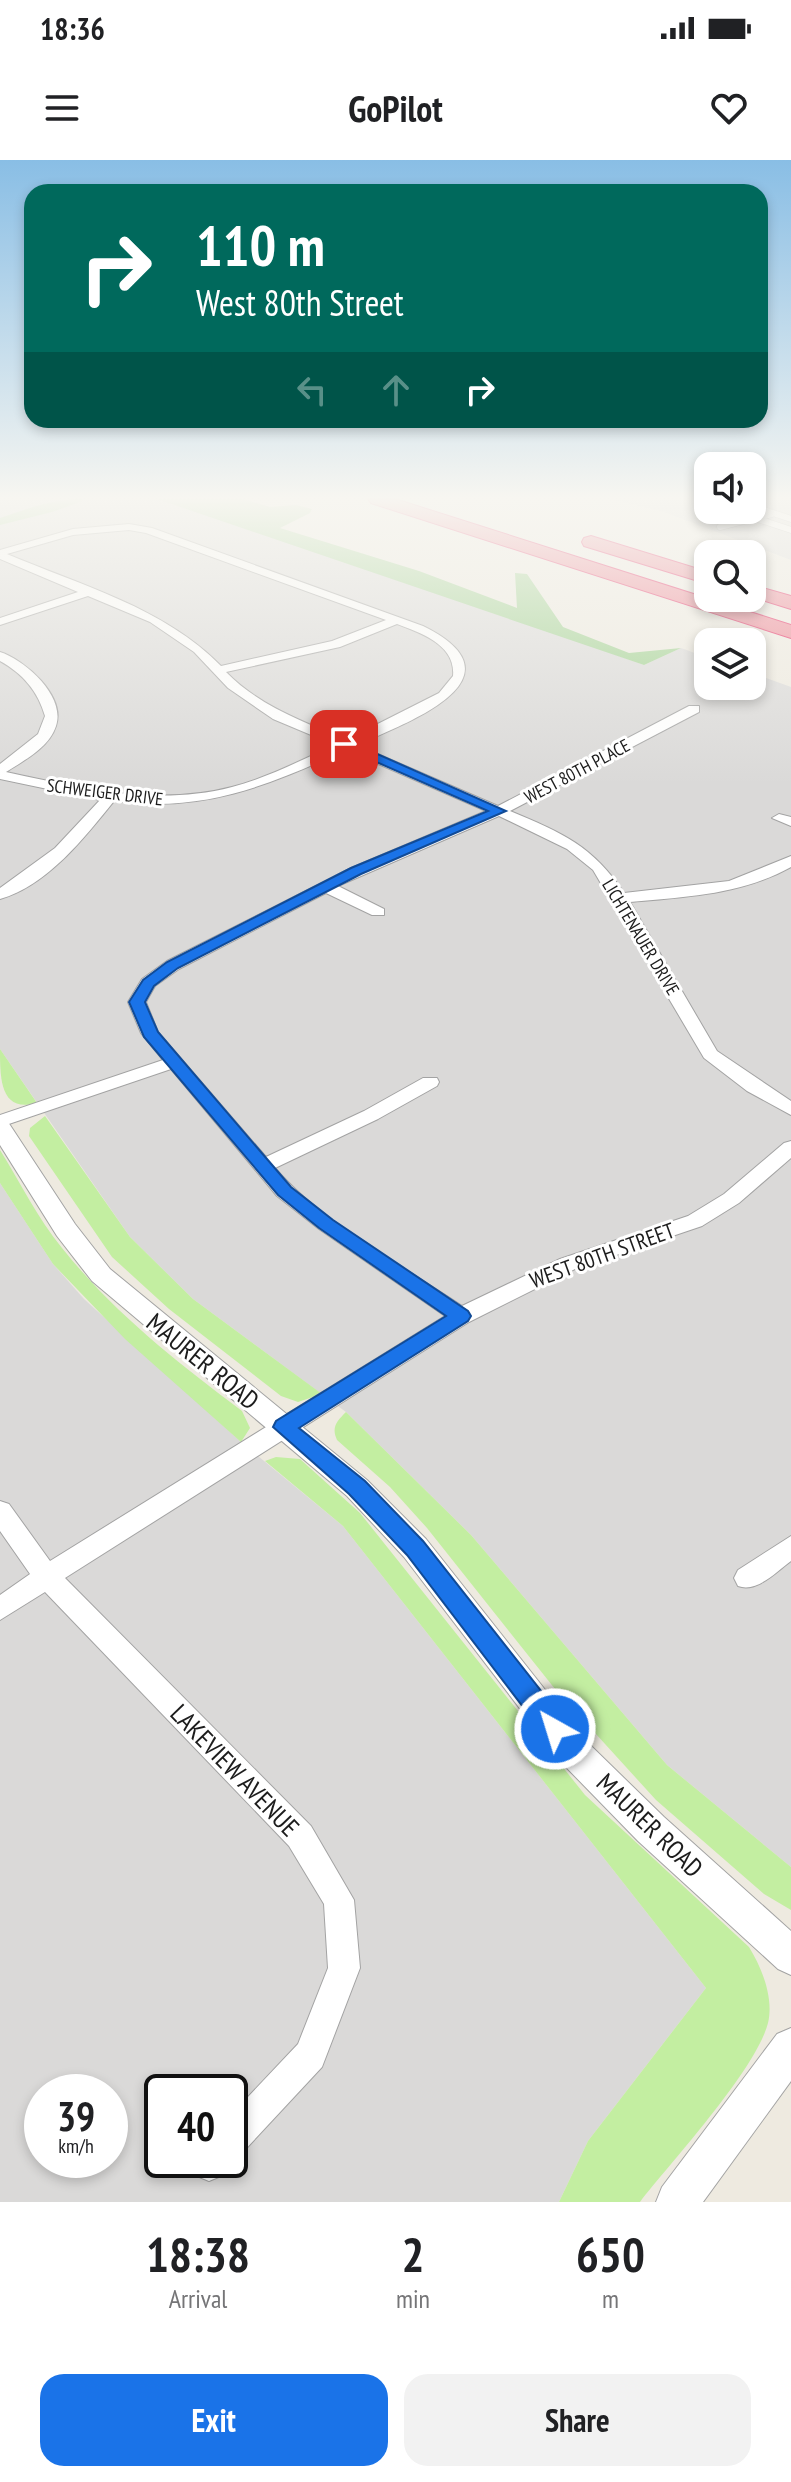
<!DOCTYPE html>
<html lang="en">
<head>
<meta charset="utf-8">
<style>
  body { margin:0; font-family:"PT Sans Narrow",sans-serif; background:#f2f2f2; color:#202124; height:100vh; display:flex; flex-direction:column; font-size:30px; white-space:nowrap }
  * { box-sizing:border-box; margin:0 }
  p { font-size:26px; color:#757577 }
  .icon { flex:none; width:44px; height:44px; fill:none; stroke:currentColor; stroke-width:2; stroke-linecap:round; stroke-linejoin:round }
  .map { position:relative; height:2042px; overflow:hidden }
  .sheet { display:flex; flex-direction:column; background:#fff; flex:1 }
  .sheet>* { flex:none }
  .guide { position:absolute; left:24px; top:24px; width:744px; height:244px; border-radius:24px; box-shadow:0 4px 12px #0003; background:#00695c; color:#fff; overflow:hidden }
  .controls { position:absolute; left:694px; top:292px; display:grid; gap:16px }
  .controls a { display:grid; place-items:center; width:72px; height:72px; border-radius:16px; background:#fff; box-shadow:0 4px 12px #0003; font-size:40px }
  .speed { position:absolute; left:24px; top:1914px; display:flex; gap:16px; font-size:40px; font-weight:700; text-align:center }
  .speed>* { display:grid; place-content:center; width:104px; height:104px; border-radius:50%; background:#fff; box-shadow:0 4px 12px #0003; line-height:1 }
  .speed small { font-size:20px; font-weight:400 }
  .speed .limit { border:4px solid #111; border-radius:12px; background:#fff; color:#111 }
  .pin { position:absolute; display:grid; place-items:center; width:68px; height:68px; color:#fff; margin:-34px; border-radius:16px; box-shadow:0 4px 12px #0006 }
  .me { position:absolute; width:88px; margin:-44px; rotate:321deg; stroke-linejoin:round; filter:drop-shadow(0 0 6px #0008) }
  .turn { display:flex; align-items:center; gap:28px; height:168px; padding:0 40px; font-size:36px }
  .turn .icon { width:104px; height:104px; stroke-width:2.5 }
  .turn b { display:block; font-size:56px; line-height:68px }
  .lanes { display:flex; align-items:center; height:76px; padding:0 40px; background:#0003; justify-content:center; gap:40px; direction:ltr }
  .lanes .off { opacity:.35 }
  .eta { display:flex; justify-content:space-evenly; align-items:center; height:136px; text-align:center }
  .eta b { font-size:48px; font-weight:700; line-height:56px }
  .action { display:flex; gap:16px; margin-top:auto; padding:16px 40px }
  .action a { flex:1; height:92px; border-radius:24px; background:#1a73e8; color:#fff; font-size:32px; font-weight:700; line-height:92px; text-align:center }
  .action a+a { background:#f2f2f2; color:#202124 }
  .status { display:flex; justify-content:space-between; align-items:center; height:56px; padding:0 40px; background:#fff; direction:ltr }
  .status svg { height:22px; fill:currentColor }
  header { display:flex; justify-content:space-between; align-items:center; height:104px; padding:0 40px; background:#fff; font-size:36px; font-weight:700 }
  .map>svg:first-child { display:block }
  .residential { fill:#dad9d8; fill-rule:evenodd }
  .grass { fill:#c3eea1 }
  .forest { fill:#a1d191 }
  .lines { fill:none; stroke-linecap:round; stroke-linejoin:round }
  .service-casing { stroke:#a3a3a3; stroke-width:7 }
  .minor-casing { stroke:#a3a3a3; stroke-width:2 }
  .tertiary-casing { stroke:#a3a3a3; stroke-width:2 }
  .motorway-casing { stroke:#e41553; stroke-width:2 }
  .service { stroke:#fff; stroke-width:6 }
  .minor { fill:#fff; fill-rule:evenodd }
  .tertiary { fill:#fff; fill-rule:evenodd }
  .motorway { fill:#ed8090; fill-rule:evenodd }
  .route { fill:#1a73e8; stroke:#114b97; stroke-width:2 }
  .labels { text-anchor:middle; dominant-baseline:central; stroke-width:6; stroke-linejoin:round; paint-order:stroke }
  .far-street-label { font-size:18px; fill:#1c1c1c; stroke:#fff }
  .street-label { font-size:22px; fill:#1c1c1c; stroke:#fff }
  .near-street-label { font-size:26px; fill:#1c1c1c; stroke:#fff }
</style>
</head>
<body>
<div class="status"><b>18:36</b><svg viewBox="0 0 49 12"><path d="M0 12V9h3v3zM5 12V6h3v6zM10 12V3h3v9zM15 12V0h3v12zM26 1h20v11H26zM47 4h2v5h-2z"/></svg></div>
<header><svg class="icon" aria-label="menu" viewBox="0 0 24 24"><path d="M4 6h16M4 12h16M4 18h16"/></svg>GoPilot<svg class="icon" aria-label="heart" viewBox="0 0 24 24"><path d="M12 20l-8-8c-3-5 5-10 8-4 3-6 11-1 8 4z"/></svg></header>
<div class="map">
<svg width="791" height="2042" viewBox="0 0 791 2042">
  <rect width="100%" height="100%" fill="#eeeae0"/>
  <g class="residential">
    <polygon points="0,339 177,339 644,505 681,488 708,498 708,526 752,526 752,513 791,527 791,1707 667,1605 471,1375 346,1252 193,1139 130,1077 0,889"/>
    <polygon points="611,339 708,339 708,350 752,350 752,339 791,339 791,400 664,352"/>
    <path d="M0,1023L53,1104L84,1139L241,1282L343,1366L706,1828L588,1981L559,2042H0ZM42,1932H110V2000H42ZM162,1932H230V2000H162Z"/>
  </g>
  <g class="grass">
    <path d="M0,889L37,943C0,953 0,919 0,889Z"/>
    <polygon points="45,956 130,1077 193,1139 322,1234 298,1242 281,1236 169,1149 112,1097 29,976 30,968"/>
    <path d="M0,990C20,1022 38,1059 62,1088C114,1153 177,1202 242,1251L250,1268L241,1282L125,1179L53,1104L0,1023Z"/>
    <path d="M346,1252L471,1375L667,1605L791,1707V1750L764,1734L656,1640L555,1529L427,1368L390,1327L337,1280C331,1267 337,1261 346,1252Z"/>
    <path d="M276,1297L300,1299L360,1353L585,1635L749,1787C762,1808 774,1838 768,1863C756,1910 672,2001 640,2042H559L588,1981L706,1828L343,1366L265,1301Z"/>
  </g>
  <g class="forest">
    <path d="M81,339L83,341L52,352L0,365V358C26,349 53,339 81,339Z"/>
    <polygon points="157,339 243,339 270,347 296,345 312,349 310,353 280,368 419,411 517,448 515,413 527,414 563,467 629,493 681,488 644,505"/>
  </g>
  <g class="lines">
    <defs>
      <g id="service">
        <polyline points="752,346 791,359"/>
        <polyline points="772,354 755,358 791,370"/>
        <polyline points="720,367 755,358"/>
      </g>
      <g id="minor">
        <path d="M129,364L152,368L423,466C528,518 409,562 357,585L498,646L689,546H699V552L510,651C562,673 592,685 624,733L729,721L791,696V707C741,735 685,737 630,742L717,891L791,941V955L747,931L704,898L593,710L567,689L499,656L338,726L384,749V755H372L326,733L179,809L155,826L146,842L158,872L266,997L364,951L423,918H437L439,922L437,926L378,959L275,1008C323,1064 401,1105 462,1146L560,1099L688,1056L724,1034L784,983L791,981V998L739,1043L702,1066L575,1109L469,1162L65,1418L311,1666L354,1740L360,1808L322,1907L242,1993L230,1998V1956L298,1884L328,1808L324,1744L289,1686L45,1432L0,1460V1435L30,1414L0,1371V1341L9,1344L50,1401L445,1156L319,1069L277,1036L171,909L0,967V955L163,900L141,873L128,842L142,819L167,801L351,708L486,651L346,590C267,626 203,653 114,641C85,677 47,726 0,739V728L55,688L100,640L0,619V604L38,574L45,556C38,531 22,513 0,501V492C25,500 66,536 56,566C49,588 23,601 6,612C80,628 156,647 232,627C267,618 301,600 335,585L273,559L228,528L194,492L150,462L88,436L0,465V458L78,432L0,399V390L73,369ZM129,370L146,373L386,460L332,481L221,506C165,448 80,425 7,394L73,375ZM397,464C421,473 456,485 453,516L439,533L346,580C304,562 259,546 226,512L340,487Z"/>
        <polygon points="779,654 791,657 791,666 772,658"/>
        <path d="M791,1376V1401C776,1412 757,1433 738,1426L734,1418L738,1410Z"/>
        <polygon points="193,2000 229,2000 221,2016 209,2021 197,2016 192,2004"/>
      </g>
      <g id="tertiary">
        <polygon points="0,960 8,962 75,1064 110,1109 367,1320 426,1379 584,1579 664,1657 791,1771 791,1815 778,1809 638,1681 560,1601 404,1397 347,1336 92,1121 57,1076 0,985"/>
        <polygon points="791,1868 791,1921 703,2042 656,2042 662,2027 777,1874"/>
      </g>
      <g id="motorway">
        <polygon points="368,339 395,339 791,465 791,478 371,343"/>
        <polygon points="591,376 708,412 708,424 584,386 582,382 584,378"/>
        <polygon points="752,425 791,436 791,449 752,437"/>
      </g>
    </defs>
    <use href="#service" class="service-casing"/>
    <use href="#minor" class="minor-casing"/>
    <use href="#tertiary" class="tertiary-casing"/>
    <use href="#motorway" class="motorway-casing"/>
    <use href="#service" class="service"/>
    <use href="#minor" class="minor"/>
    <use href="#tertiary" class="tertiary"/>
    <use href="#motorway" class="motorway"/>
  </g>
  <linearGradient id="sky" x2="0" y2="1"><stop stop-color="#89bee5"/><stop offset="0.54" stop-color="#f7f6f1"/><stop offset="1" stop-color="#f7f6f1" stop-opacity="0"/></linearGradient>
  <rect width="791" height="625" fill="url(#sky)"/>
  <polygon class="route" points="340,581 348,581 506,651 361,714 178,808 154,826 145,842 158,872 291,1027 333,1060 468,1151 471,1156 468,1161 299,1268 365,1321 423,1381 564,1560 568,1569 564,1577 555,1580 546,1577 407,1395 349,1334 273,1267 276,1261 446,1156 319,1068 278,1035 144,877 129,842 143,820 167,802 351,708 488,651 340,586"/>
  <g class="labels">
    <g class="far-street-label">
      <text transform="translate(577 611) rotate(-28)">WEST 80TH PLACE</text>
      <text transform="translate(105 632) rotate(7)">SCHWEIGER DRIVE</text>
      <text transform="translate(641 777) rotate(59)">LICHTENAUER DRIVE</text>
    </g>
    <g class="street-label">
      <text transform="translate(602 1095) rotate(-20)">WEST 80TH STREET</text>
    </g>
    <g class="near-street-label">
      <text transform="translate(203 1201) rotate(39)">MAURER ROAD</text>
      <text transform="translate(235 1610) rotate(46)">LAKEVIEW AVENUE</text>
      <text transform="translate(650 1665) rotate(44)">MAURER ROAD</text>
    </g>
  </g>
</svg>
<div class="controls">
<a><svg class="icon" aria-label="sound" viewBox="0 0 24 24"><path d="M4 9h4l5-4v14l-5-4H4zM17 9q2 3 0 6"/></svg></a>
<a><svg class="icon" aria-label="search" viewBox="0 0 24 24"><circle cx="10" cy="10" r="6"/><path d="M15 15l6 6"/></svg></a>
<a><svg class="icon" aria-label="layers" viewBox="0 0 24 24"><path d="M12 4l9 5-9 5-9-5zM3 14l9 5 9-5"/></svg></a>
</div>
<div class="speed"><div>39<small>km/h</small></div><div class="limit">40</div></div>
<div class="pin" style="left:344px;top:584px;background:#d93025"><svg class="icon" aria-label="arrive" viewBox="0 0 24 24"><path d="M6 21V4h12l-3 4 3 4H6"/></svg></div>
<svg class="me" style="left:555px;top:1569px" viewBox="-20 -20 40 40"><circle r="17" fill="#1a73e8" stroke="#fff" stroke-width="3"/><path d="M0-11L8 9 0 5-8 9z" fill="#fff"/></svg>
<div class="guide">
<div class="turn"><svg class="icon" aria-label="right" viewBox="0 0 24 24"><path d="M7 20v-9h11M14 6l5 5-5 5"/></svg><div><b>110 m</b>West 80th Street</div></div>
<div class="lanes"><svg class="icon off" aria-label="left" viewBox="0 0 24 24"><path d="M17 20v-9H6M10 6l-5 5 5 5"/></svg><svg class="icon off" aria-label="ahead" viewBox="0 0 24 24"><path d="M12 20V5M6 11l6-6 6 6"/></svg><svg class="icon" aria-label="right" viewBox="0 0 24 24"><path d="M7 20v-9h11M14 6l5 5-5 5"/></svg></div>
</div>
</div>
<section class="sheet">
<div class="eta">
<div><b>18:38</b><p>Arrival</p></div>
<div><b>2</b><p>min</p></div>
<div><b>650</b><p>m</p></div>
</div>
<div class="action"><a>Exit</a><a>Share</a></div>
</section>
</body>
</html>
